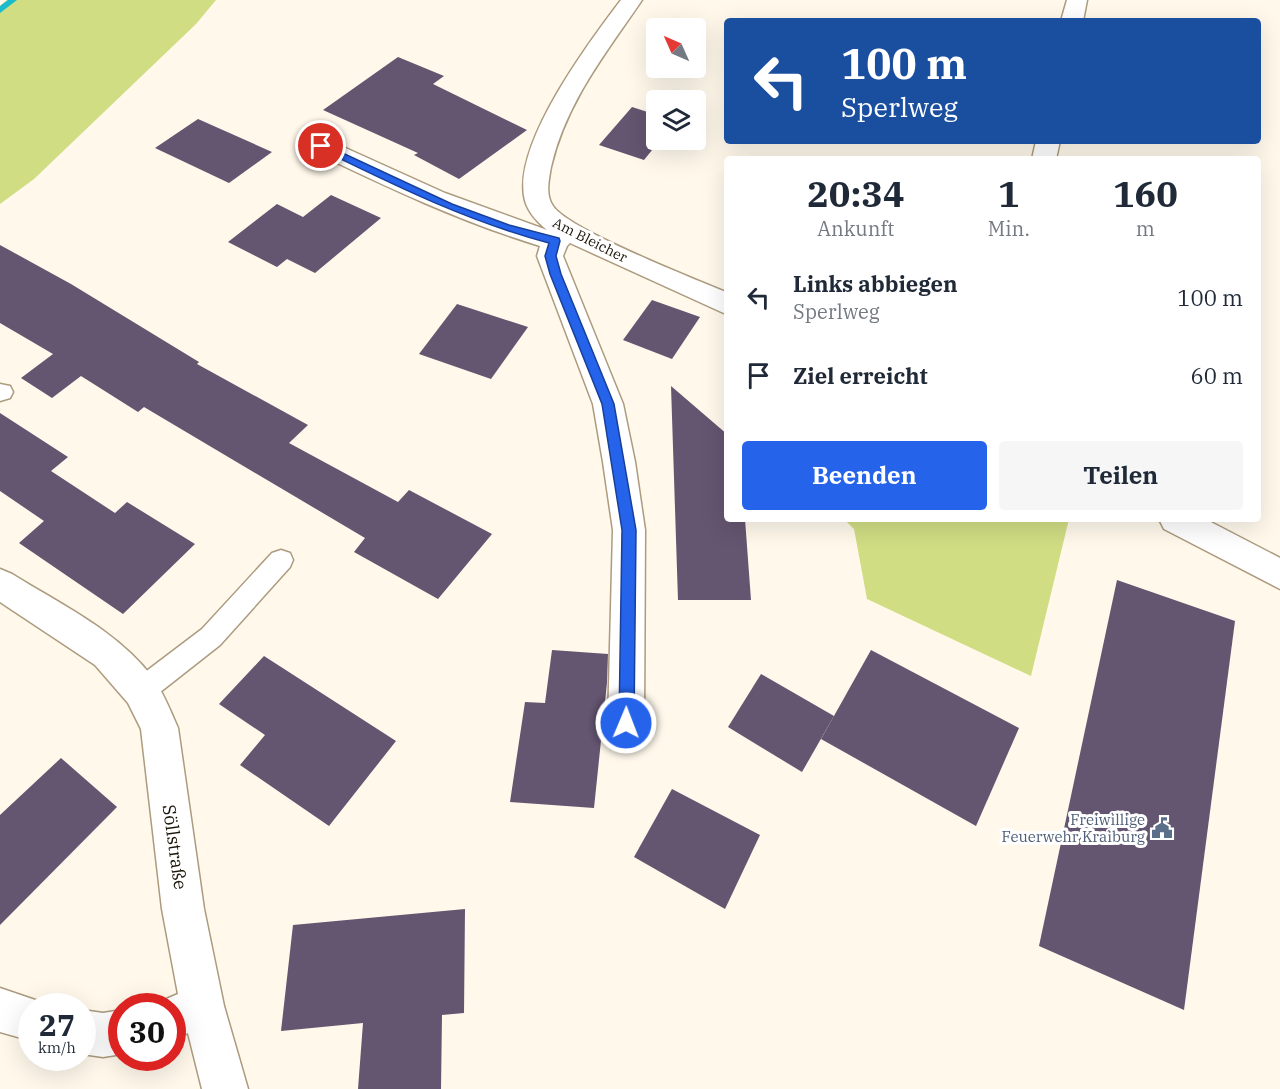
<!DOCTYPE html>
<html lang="de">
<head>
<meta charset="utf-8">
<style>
  body { margin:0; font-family:"IBM Plex Serif",serif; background:#f6f6f7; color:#1f2937; height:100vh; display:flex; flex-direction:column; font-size:22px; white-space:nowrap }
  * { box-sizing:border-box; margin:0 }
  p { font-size:20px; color:#747a83 }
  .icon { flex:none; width:33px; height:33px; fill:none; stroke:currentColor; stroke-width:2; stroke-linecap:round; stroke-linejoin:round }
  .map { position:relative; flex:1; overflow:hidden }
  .drawer { position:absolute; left:724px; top:156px; width:537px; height:366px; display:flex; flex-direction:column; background:#fff; border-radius:6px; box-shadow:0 6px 24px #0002 }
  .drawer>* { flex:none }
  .hud { position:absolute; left:724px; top:18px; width:537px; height:126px; border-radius:6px; box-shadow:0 6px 24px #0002; background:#1a4fa0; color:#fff; overflow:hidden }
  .needle { width:39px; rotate:315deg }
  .buttons { position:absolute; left:646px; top:18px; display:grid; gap:12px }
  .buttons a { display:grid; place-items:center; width:60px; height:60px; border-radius:6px; background:#fff; box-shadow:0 6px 24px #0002; font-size:30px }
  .speed { position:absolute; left:18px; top:993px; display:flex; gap:12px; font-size:30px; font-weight:700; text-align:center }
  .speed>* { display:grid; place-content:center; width:78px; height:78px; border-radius:50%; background:#fff; box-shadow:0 6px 24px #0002; line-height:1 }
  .speed small { font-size:15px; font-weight:400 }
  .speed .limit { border:9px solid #d22; background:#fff; color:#111 }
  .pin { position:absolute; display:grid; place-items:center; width:51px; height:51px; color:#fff; margin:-26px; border:3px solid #fff; border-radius:50%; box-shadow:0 2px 6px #0007 }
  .me { position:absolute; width:66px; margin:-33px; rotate:1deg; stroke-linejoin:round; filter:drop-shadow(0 0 4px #0008) }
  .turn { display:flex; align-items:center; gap:21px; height:126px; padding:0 18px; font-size:27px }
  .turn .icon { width:78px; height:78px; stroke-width:2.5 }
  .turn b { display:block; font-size:42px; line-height:51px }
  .eta { display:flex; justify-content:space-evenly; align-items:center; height:102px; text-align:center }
  .eta b { font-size:36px; font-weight:700; line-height:42px }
  .cta { display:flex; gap:12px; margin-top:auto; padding:12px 18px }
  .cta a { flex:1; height:69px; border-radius:6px; background:#2563eb; color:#fff; font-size:24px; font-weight:700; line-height:69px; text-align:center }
  .cta a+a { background:#f6f6f7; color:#1f2937 }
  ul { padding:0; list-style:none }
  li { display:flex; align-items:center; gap:18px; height:78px; padding:0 18px }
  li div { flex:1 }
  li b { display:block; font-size:22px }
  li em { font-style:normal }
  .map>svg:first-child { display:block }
  .green { fill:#d0dd83 }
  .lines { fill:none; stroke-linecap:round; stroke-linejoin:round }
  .stream { fill:#19bbcd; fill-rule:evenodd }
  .building { fill:#645570 }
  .service-casing { stroke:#ac9b7e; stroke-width:3 }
  .minor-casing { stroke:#ac9b7e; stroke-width:3 }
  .service { fill:#fff; fill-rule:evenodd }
  .minor { fill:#fff; fill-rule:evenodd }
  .route { fill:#2563eb; stroke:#184099; stroke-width:1.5 }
  .labels { text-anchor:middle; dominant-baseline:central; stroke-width:6; stroke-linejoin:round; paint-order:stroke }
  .far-street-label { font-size:14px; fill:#1c160a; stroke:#fff }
  .service-label { font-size:15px; fill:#4e5e75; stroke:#fff; text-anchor:end }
  .near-street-label { font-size:18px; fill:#1c160a; stroke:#fff }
</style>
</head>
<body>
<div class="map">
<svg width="1280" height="1089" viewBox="0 0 1280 1089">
  <rect width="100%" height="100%" fill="#fff8eb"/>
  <g class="green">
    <polygon points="7,0 216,0 196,24 34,179 0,204 0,6"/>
    <polygon points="844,519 1069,519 1031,676 867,599 854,529"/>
  </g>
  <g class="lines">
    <polygon class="stream" points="8,0 17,0 0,13 0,6"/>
  </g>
  <g class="building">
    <polygon points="398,57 444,76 433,84 527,130 459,179 414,155 418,153 323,110"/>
    <polygon points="632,107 657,115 657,144 644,160 599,145"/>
    <polygon points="198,119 272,152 229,183 155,148"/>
    <polygon points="331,195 381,218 315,273 287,259 277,267 228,242 277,204 303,217"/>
    <polygon points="0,245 71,284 199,362 197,364 308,425 289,443 398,502 409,490 492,534 438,599 354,552 365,538 144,407 138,412 81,376 52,398 21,378 53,354 0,323"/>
    <polygon points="652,300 700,317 672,359 623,340"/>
    <polygon points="457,304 528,327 491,379 419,354"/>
    <polygon points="671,386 728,435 728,519 745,519 751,600 678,600"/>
    <polygon points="0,413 68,457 51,471 115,513 127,502 195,544 123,614 19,543 44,521 0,491"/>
    <polygon points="1117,580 1235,621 1184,1010 1039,946"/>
    <polygon points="552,650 608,654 607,683 594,808 510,802 525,702 545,703"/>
    <polygon points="871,650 1019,728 976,826 821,739"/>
    <polygon points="264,656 396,741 329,826 240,765 265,735 219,704"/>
    <polygon points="761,674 834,716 802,772 728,727"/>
    <polygon points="61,758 117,807 0,925 0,815"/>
    <polygon points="672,789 760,835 725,909 634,857"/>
    <polygon points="465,909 464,1013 442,1015 441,1089 358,1089 363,1023 281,1031 293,925"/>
  </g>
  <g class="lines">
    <defs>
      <g id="service">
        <polygon points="0,384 10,386 13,392 10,398 0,401"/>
        <polygon points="281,550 290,553 293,560 290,567 220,645 150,700 141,703 132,700 128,691 132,682 202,629 272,553"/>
      </g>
      <g id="minor">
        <path d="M621,0H642C606,53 566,102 551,167C549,179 545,195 553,206C569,230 695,279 728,293V315L570,243L567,246L563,256L623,404L635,462L645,530L644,723L639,735L626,741L613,735L608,723L613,530L603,462L593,404L537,256L540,246C461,222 387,187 312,151L309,146L312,141L321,138L330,141L445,193L547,230C536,221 526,210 524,196C515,141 589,42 621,0Z"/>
        <polygon points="1067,0 1087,0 1083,21 1061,21"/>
        <polygon points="1036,141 1060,141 1056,159 1032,159"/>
        <polygon points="1159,519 1205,519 1280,558 1280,589 1164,529"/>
        <path d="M0,569L12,574C60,604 118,631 153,678C163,692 171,712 178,728L204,909L224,1006L248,1089H202L188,1033L172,1040V1006H155L157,1003L178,994L162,909L141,729L128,703L95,665L0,602Z"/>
        <polygon points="0,988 47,1004 49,1006 32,1006 32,1041 0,1032"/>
        <polygon points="82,1010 103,1013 122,1010 122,1054 103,1057 82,1054"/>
      </g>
    </defs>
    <use href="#service" class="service-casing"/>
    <use href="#minor" class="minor-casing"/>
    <use href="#service" class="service"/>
    <use href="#minor" class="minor"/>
  </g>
  <path class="route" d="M321,143L452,204L509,225L559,238L560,241L556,256L561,274L614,404L636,530L634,723L632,728L626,730L621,728L619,723L622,530L602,404L550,274L545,256L549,243C466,221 394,185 318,148V144Z"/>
  <defs>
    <symbol id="civic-bare" viewBox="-9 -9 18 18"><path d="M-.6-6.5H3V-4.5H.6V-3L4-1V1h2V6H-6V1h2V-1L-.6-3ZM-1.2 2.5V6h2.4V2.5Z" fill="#5c6f8a" stroke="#fff" stroke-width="2.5" paint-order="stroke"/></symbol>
  </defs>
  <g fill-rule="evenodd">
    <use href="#civic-bare" x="1147" y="813" width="30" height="30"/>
  </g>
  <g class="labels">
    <g class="far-street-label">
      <text transform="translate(590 240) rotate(27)">Am Bleicher</text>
    </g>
    <g class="service-label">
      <text x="1145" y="819">Freiwillige<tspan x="1145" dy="17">Feuerwehr Kraiburg</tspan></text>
    </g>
    <g class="near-street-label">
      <text transform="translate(175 847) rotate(82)">Söllstraße</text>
    </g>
  </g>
</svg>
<div class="buttons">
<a><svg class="needle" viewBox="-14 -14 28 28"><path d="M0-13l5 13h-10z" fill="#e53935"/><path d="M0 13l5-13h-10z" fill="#747a83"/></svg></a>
<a><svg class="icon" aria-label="layers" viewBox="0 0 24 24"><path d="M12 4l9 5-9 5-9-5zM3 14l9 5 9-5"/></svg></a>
</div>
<div class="speed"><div>27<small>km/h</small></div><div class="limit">30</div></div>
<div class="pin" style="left:321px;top:146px;background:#d93025"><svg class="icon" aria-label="arrive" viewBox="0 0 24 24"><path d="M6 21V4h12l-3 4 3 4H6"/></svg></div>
<svg class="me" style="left:626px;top:723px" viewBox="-20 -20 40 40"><circle r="17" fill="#2563eb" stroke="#fff" stroke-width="3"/><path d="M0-11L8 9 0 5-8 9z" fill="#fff"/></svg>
<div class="hud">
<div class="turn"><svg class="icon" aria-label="left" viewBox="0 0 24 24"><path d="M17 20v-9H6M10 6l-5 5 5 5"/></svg><div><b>100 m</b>Sperlweg</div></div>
</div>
<section class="drawer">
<div class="eta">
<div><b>20:34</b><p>Ankunft</p></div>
<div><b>1</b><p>Min.</p></div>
<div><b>160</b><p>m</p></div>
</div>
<ul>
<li><svg class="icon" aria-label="left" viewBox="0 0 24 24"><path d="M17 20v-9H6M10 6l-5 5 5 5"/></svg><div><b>Links abbiegen</b><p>Sperlweg</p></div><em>100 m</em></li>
<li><svg class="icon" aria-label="arrive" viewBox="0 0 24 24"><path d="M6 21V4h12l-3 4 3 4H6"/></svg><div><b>Ziel erreicht</b></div><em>60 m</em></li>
</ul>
<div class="cta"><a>Beenden</a><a>Teilen</a></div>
</section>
</div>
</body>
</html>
